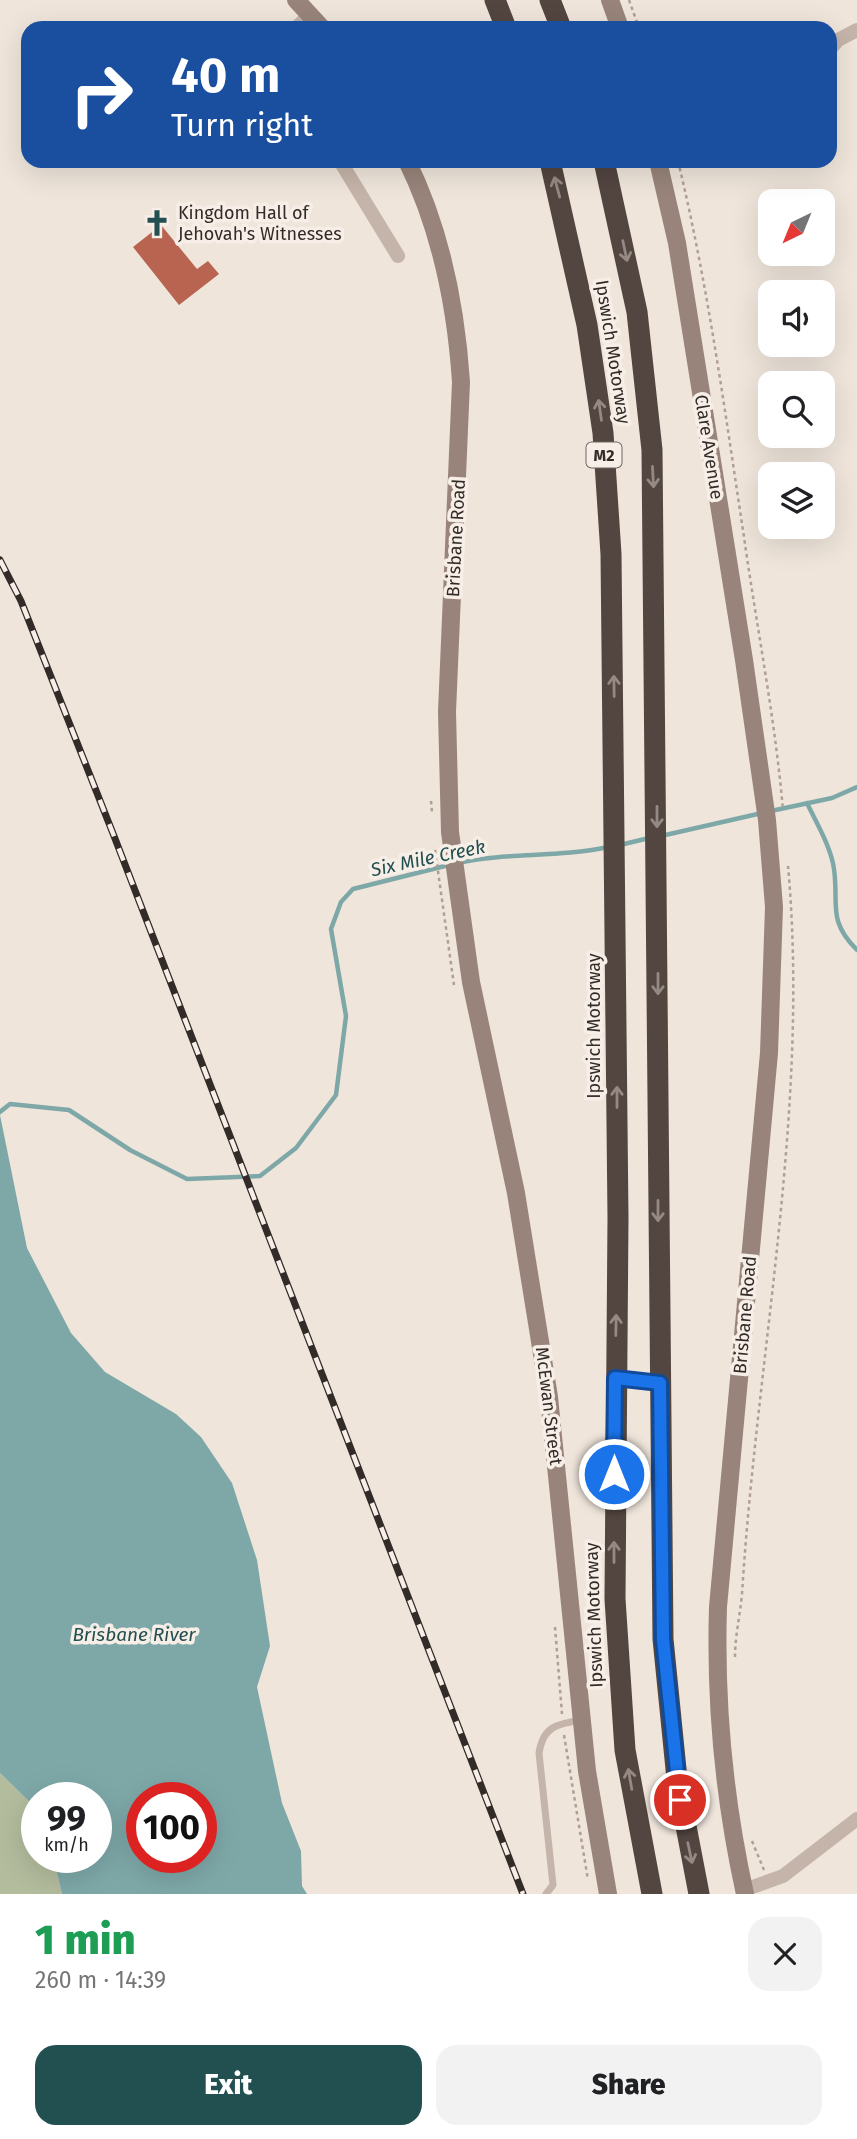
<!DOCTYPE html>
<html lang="en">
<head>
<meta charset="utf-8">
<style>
  body { margin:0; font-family:"Fira Sans",sans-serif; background:#f2f2f2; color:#202124; height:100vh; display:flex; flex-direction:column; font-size:26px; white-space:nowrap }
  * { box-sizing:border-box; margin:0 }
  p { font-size:23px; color:#757577 }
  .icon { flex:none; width:38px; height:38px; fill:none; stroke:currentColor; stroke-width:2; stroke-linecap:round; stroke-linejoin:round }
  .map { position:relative; height:1894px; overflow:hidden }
  .side { display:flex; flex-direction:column; background:#fff; flex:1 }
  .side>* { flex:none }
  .top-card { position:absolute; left:21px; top:21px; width:816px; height:147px; border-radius:21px; box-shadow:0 7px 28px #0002; background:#1a4fa0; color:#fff; overflow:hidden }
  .needle { width:46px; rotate:223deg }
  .controls { position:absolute; left:758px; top:189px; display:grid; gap:14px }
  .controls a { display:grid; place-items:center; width:77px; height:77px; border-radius:14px; background:#fff; box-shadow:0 7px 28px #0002; font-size:35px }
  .speed { position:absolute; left:21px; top:1782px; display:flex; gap:14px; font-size:35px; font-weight:700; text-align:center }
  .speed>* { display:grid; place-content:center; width:91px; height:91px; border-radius:50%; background:#fff; box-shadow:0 7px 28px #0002; line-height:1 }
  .speed small { font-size:18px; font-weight:400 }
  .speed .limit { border:10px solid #d22; background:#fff; color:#111 }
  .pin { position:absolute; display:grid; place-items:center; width:60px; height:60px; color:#fff; margin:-30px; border:4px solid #fff; border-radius:50%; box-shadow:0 2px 7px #0007 }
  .me { position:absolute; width:77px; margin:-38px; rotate:0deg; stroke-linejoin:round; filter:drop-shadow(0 0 5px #0008) }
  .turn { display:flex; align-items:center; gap:24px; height:147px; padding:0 35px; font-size:32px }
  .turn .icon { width:91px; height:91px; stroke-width:2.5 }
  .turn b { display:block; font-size:49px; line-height:60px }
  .round { display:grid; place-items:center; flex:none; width:74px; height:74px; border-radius:21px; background:#f2f2f2 }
  .summary { display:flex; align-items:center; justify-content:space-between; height:119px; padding:0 35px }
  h1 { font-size:42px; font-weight:800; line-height:52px; color:#1e9e55 }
  .cta { display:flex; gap:14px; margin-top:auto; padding:14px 35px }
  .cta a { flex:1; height:80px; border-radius:21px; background:#224f50; color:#fff; font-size:28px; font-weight:800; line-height:80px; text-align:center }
  .cta a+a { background:#f2f2f2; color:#202124 }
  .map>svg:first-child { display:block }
  .green { fill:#b3bc9d }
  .water { fill:#7ea8a8; fill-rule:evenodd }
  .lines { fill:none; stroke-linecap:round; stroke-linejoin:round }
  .stream { stroke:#7ea8a8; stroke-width:4.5 }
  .building { fill:#b86450 }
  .path { stroke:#b19f93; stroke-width:2.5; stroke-dasharray:3.5 3.5; stroke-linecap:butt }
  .lane { stroke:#c5b4a9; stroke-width:7 }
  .street { stroke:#c5b4a9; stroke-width:14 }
  .secondary { stroke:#98847a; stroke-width:18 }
  .highway { stroke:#534540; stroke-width:21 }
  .rail-casing { stroke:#332b28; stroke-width:7 }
  .rail { stroke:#f7efe7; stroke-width:4.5; stroke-dasharray:13; stroke-linecap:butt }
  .oneway { stroke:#958983 }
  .route-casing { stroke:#114b97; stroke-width:18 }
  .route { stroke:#1a73e8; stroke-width:12 }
  .labels { text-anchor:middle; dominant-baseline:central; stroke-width:7; stroke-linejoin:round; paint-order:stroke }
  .shield { fill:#f7efe7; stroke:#6e6661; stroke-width:2 }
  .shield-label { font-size:16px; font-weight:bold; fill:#332b28 }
  .poi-label { font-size:18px; fill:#332b28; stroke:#f7efe7; text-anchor:start }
  .street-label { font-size:18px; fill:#332b28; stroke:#f7efe7 }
  .water-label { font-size:19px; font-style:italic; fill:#224f50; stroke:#f7efe7 }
</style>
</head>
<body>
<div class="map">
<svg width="857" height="1894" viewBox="0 0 857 1894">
  <rect width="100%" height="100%" fill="#efe5db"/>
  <polygon class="green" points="0,1773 37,1809 37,1857 53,1857 62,1894 0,1894"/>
  <path class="water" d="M0,1115L27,1248L71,1333L105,1372L176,1414L201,1437L232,1483L257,1560L270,1646L257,1687L282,1803L301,1851L302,1886L307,1894H62L53,1857H96V1797H37V1809L0,1773ZM142,1797H201V1857H142Z"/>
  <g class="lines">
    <g class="stream">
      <path d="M807,803C817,824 831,847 834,869C839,905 827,920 857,950"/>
      <polyline points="771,811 832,798 857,787"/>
      <polyline points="661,836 762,813"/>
      <polyline points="620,845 649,838"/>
      <path d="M458,863C507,852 558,858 608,847"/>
      <polyline points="0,1112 10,1104 69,1110 130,1150 187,1179 260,1176 296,1148 336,1095 346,1016 331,929 341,902 353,889 449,865"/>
    </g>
  </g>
  <polygon class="building" points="161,225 197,269 208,261 219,274 179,305 133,247"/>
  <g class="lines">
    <g class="path">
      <polyline points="629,0 639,28"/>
      <path d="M678,161C708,285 725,412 744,537C757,629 775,718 783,810"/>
      <polyline points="431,801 432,812"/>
      <polyline points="435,850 454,985"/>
      <polyline points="555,1627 562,1714"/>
      <path d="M735,1657C735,1636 740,1616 742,1594C757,1353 810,1108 788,866"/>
      <polyline points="564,1735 588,1880"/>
      <polyline points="752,1841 764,1870"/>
    </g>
    <g class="lane">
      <polyline points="619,1379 659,1383"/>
      <path d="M546,1894L553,1885L539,1753C543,1727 556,1724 581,1720"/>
    </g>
    <g class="street">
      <polyline points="296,28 310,14"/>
      <polyline points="830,49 838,40 857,30"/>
      <polyline points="340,161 398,256"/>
      <polyline points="744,1890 783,1876 857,1819"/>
    </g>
    <g class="secondary">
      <polyline points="296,0 322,28"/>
      <polyline points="610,0 620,28"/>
      <path d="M407,161C441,230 456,306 461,382L447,712L450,832L471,982L516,1193L549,1397L587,1771L608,1894"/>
      <path d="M658,161L677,243L744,660L767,820L774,907L769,1053L718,1607C715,1705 724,1799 745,1894"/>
    </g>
    <g class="highway">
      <polyline points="495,0 506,28"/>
      <polyline points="550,0 561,28"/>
      <polyline points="550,161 587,325 603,433 611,554 618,1218 615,1599 625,1750 652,1894"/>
      <polyline points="604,161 637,312 652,450 663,1639 677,1779 699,1894"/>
    </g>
    <defs>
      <polyline id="rail" points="0,560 21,601 114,836 523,1894"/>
    </defs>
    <use href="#rail" class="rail-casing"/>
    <use href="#rail" class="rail"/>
  </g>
  <defs><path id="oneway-shaft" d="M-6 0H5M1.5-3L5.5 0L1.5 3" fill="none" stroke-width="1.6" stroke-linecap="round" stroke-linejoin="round" transform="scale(1.75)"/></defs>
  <g class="oneway">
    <use href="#oneway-shaft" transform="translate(557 187) rotate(-105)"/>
    <use href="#oneway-shaft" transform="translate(625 251) rotate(78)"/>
    <use href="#oneway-shaft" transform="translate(600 410) rotate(-98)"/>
    <use href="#oneway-shaft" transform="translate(653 477) rotate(87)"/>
    <use href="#oneway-shaft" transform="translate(614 686) rotate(-91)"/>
    <use href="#oneway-shaft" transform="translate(657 817) rotate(90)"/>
    <use href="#oneway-shaft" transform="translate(658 984) rotate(90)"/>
    <use href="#oneway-shaft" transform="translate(617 1097) rotate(-90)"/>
    <use href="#oneway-shaft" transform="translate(658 1211) rotate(90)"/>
    <use href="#oneway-shaft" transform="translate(616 1325) rotate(-89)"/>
    <use href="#oneway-shaft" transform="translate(614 1552) rotate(-90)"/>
    <use href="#oneway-shaft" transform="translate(630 1779) rotate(-100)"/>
    <use href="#oneway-shaft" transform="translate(690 1853) rotate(78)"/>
  </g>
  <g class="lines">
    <defs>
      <polyline id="route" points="614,1474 615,1378 660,1383 663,1639 680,1800"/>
    </defs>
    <use href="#route" class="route-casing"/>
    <use href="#route" class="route"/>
  </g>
  <defs>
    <symbol id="church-bare" viewBox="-9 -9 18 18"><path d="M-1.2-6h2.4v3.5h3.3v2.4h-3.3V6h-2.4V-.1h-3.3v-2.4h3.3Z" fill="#224f50" stroke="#f7efe7" stroke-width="2.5" paint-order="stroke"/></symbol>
  </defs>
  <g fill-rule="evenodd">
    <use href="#church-bare" x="138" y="204" width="38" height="38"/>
  </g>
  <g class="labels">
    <rect class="shield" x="586.5" y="442.5" width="35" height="25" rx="5"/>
    <g class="shield-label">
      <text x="604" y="455">M2</text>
    </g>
    <g class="poi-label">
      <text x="178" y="213">Kingdom Hall of<tspan x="178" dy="21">Jehovah's Witnesses</tspan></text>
    </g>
    <g class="street-label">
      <text transform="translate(613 352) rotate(81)">Ipswich Motorway</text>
      <text transform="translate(709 447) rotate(81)">Clare Avenue</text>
      <text transform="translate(456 538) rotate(-87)">Brisbane Road</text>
      <text transform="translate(594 1026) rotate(-90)">Ipswich Motorway</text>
      <text transform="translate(745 1315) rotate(-85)">Brisbane Road</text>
      <text transform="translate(549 1406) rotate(83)">McEwan Street</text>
      <text transform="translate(594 1615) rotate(-92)">Ipswich Motorway</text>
    </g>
    <g class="water-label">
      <text transform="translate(428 858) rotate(-12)">Six Mile Creek</text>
      <text x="134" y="1634">Brisbane River</text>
    </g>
  </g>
</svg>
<div class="controls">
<a><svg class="needle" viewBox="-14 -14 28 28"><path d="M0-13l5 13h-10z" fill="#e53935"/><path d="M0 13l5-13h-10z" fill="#757577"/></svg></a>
<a><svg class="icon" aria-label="sound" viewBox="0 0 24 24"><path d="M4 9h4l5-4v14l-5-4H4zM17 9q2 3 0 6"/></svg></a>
<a><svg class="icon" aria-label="search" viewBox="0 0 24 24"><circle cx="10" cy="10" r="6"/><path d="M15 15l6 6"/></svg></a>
<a><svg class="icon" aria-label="layers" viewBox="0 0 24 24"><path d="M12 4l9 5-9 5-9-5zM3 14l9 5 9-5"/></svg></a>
</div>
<div class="speed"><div>99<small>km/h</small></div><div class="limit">100</div></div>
<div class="pin" style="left:680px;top:1800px;background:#d93025"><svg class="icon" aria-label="arrive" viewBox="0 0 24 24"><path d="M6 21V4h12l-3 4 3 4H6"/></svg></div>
<svg class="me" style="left:614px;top:1474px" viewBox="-20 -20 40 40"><circle r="17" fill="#1a73e8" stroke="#fff" stroke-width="3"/><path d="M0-11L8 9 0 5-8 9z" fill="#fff"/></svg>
<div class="top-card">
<div class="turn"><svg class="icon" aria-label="right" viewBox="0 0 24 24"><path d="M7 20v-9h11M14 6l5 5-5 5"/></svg><div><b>40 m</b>Turn right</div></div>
</div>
</div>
<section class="side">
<div class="summary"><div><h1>1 min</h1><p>260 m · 14:39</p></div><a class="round"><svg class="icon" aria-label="close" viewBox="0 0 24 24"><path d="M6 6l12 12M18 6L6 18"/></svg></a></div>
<div class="cta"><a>Exit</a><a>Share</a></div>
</section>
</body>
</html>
